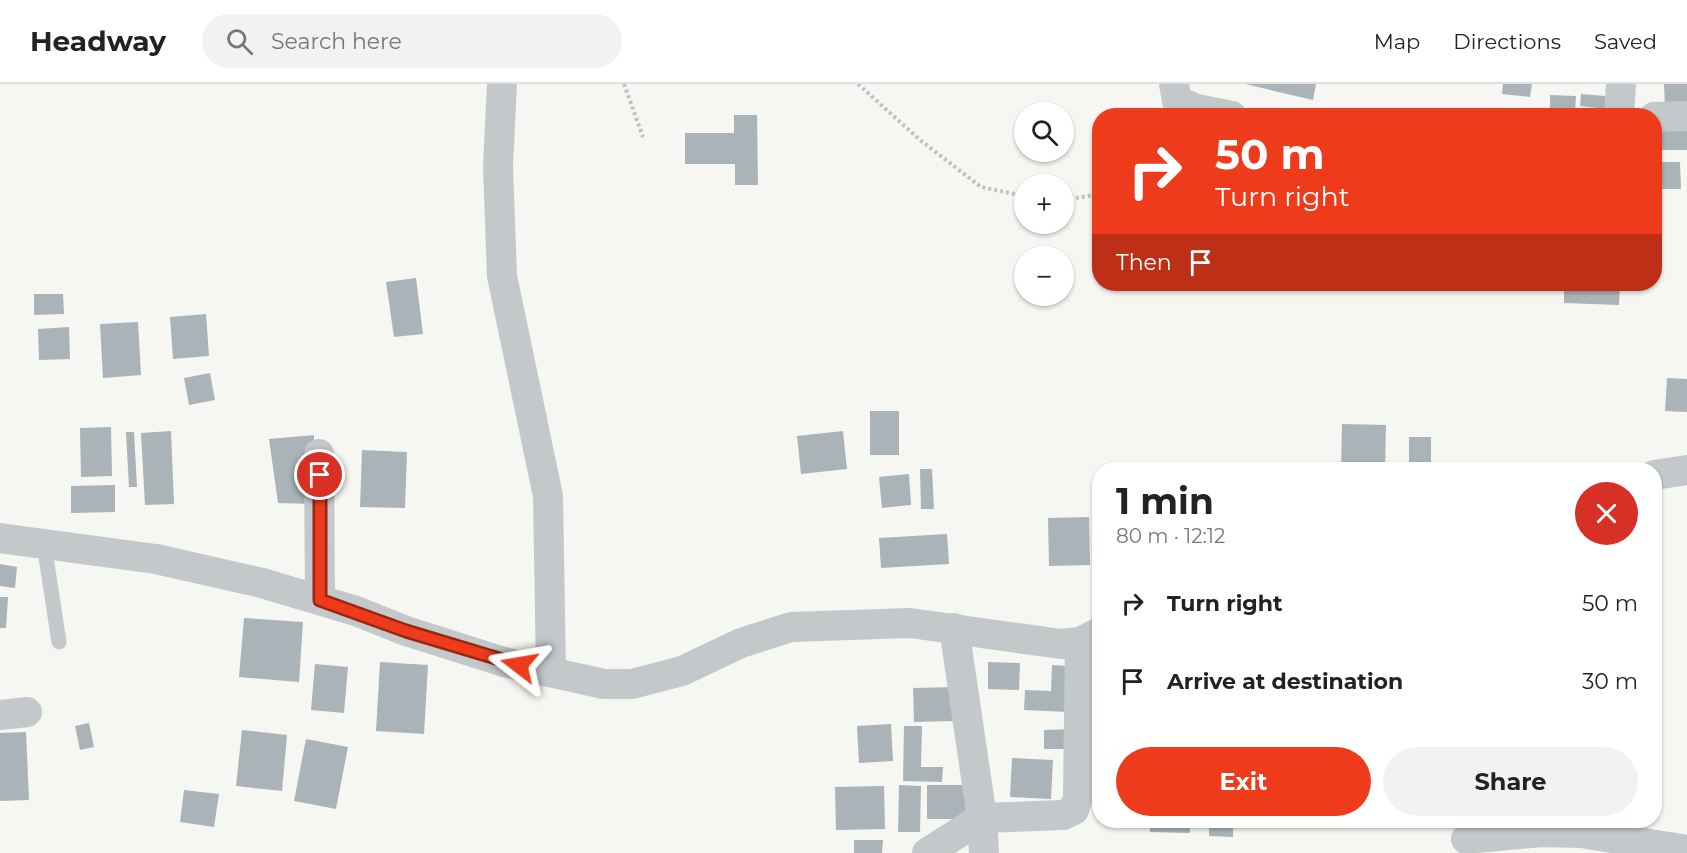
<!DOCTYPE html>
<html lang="en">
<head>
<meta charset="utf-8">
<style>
  body { margin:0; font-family:Montserrat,sans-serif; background:#f2f2f2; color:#222; height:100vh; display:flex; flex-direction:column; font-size:22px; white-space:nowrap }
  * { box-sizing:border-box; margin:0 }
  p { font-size:20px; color:#767676 }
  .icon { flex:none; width:33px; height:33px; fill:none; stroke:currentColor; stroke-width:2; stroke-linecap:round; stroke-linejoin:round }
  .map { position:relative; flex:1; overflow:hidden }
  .details { position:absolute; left:1092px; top:378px; width:570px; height:366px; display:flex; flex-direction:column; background:#fff; border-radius:24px; box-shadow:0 2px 4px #0004 }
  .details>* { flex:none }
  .hud { position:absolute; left:1092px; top:24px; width:570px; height:183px; border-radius:24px; box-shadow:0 2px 4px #0004; background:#ed3b1c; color:#fff; overflow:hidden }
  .buttons { position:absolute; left:1014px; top:18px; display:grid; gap:12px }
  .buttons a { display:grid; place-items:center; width:60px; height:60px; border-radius:50%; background:#fff; box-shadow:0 2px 4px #0004; font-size:30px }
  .pin { position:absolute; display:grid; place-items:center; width:51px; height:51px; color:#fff; margin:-26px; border:3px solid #fff; border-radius:50%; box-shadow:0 2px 6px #0007 }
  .me { position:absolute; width:66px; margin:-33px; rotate:284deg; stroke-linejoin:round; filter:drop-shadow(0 0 4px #0008) }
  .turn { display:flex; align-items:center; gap:21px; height:126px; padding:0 24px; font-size:27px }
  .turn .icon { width:78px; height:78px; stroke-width:2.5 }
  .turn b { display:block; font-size:42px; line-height:51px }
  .then { display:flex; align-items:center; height:57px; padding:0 24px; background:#0003; gap:12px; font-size:22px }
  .round { display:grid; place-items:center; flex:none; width:63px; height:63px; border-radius:32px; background:#f2f2f2 }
  .overview { display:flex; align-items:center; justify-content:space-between; height:102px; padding:0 24px }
  h1 { font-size:36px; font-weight:700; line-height:45px }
  .primary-button { display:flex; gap:12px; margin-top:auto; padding:12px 24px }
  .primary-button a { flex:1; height:69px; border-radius:36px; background:#ed3b1c; color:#fff; font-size:24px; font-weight:700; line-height:69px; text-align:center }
  .primary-button a+a { background:#f2f2f2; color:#222 }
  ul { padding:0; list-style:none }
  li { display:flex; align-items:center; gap:18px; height:78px; padding:0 24px }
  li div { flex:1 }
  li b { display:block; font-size:22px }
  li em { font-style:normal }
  header { display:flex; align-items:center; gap:36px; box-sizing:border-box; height:84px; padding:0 30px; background:#fff; border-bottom:2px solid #e0e0e0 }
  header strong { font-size:28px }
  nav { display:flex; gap:33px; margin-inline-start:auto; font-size:21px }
  .search { width:420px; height:54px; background:#f2f2f2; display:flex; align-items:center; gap:15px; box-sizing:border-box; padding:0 21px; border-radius:33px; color:#767676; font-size:22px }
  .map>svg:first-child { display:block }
  .building { fill:#aab4b8 }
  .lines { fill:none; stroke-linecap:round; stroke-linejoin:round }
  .path { stroke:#bfc1c3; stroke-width:4; stroke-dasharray:3 3; stroke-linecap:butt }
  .lane { stroke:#c3c8ca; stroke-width:15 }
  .street { stroke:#c3c8ca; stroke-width:30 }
  .route-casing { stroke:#9a2612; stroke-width:15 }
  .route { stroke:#ed3b1c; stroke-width:10 }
</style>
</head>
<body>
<header>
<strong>Headway</strong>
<div class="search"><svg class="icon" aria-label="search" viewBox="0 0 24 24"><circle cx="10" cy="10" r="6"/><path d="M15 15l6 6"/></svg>Search here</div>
<nav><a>Map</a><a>Directions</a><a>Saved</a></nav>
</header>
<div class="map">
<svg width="1687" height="769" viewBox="0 0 1687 769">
  <rect width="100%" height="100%" fill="#f6f6f2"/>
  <g class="building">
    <polygon points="1245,0 1316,0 1313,16"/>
    <polygon points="1503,0 1532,0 1530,13 1502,10"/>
    <polygon points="1664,0 1687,0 1687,23 1665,23"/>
    <polygon points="1581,10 1617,13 1615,26 1580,22"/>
    <polygon points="1550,11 1576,12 1575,28 1550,27"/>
    <polygon points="734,31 757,31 758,101 735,101 735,80 685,80 685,49 734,49"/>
    <polygon points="1687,46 1687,66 1654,66 1654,47"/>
    <polygon points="1654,78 1680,78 1681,105 1654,105"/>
    <polygon points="416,194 423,250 394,253 386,198"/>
    <polygon points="1564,200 1620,200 1619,221 1564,219"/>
    <polygon points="34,210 63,210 64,230 34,231"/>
    <polygon points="206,230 209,272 173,275 170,233"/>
    <polygon points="138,238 141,291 103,294 100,240"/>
    <polygon points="69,243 70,275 39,276 38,245"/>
    <polygon points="210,289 215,316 189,321 184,294"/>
    <polygon points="1667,294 1687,295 1687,328 1665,327"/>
    <rect x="870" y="327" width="29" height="44"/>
    <polygon points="1342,340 1386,341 1385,386 1341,386"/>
    <polygon points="111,343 112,392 81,393 80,344"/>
    <polygon points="171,347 174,420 145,421 141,349"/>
    <polygon points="843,347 847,385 801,390 797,352"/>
    <polygon points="126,348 134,348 137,403 129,403"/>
    <polygon points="314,351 313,420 278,419 269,355"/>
    <rect x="1409" y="353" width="22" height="33"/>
    <polygon points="362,366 407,368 405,424 360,423"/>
    <polygon points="920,385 932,385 934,425 921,425"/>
    <polygon points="909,390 911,421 882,424 879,393"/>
    <polygon points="115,401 115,428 71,429 71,402"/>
    <polygon points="1089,433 1090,481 1049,482 1048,434"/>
    <polygon points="947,450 949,480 881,484 879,454"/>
    <polygon points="0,480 17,483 15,504 0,502"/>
    <polygon points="0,513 8,513 6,544 0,544"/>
    <polygon points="244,534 303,538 299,598 239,593"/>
    <polygon points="380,578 428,581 424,650 376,647"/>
    <polygon points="988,578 1020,579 1019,606 988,605"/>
    <polygon points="315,580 348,583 344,629 311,626"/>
    <polygon points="1052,581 1069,582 1068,628 1024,626 1025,606 1051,607"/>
    <polygon points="956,603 956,637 914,638 913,604"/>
    <polygon points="89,639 94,663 80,666 75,642"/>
    <polygon points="891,640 893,677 859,679 857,642"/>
    <polygon points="904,642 922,642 921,683 943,683 942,698 903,697"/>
    <polygon points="1074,645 1074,665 1044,665 1044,646"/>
    <polygon points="242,646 287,651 282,707 236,702"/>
    <polygon points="26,648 29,716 0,717 0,649"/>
    <polygon points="306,655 348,663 336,725 294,717"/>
    <polygon points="1012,674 1053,676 1051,715 1010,713"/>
    <polygon points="899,701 921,702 920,748 898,748"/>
    <rect x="927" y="701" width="41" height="34"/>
    <polygon points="884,702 885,745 836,746 835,703"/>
    <polygon points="184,706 219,710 214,743 180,738"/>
    <polygon points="1114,736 1145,736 1144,743 1114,742"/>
    <polygon points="1150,736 1190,736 1190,749 1150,748"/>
    <polygon points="1209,736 1233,736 1233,753 1209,752"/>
    <polygon points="854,756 883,756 882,769 854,769"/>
  </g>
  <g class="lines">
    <g class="path">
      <polyline points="624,0 643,53"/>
      <polyline points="858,0 920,56 981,103 1024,112"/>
      <polyline points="1064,116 1100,110"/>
    </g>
    <polyline class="lane" points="44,460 59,558"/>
    <g class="street">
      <polyline points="502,0 498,83 502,192 548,412 551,588"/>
      <polyline points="1174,0 1177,17 1197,25 1232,32"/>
      <polyline points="1619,32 1621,0"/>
      <polyline points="1654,33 1687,32"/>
      <polyline points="319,370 320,516"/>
      <polyline points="1654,391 1687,386"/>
      <polyline points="0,454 156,475 262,499 356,527 406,547 504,578 604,600 632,600 682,587 741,559 791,543 910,539 1061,560 1080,558 1100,548"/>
      <polyline points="954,544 982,734 984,769"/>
      <polyline points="0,631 27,628"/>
      <polyline points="1466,755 1542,748 1581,749 1687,766"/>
      <polyline points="927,769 982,734 1063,731 1074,726 1078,714 1080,558"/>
    </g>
  </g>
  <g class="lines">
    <defs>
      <polyline id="route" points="320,391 320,516 406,547 519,581"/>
    </defs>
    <use href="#route" class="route-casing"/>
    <use href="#route" class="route"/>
  </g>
</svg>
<div class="buttons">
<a><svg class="icon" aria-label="search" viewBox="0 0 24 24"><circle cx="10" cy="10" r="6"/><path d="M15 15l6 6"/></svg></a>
<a>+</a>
<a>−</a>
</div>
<div class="pin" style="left:320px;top:391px;background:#d93025"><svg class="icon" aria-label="arrive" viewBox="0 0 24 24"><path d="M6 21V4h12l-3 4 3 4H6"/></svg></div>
<svg class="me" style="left:519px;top:581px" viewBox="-20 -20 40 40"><path d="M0-17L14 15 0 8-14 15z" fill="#ed3b1c" stroke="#fff" stroke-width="4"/></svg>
<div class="hud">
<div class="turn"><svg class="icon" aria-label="right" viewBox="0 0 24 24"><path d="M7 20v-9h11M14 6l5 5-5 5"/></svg><div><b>50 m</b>Turn right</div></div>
<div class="then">Then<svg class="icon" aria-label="arrive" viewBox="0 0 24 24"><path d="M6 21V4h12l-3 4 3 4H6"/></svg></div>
</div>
<section class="details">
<div class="overview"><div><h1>1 min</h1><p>80 m · 12:12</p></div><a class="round" style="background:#d93025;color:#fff"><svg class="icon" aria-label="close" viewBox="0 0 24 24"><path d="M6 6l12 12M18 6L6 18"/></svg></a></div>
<ul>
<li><svg class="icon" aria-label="right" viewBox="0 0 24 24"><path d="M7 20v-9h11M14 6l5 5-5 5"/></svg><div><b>Turn right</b></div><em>50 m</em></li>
<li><svg class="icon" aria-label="arrive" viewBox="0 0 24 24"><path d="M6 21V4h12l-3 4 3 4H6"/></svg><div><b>Arrive at destination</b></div><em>30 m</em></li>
</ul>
<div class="primary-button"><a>Exit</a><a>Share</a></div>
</section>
</div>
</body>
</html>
